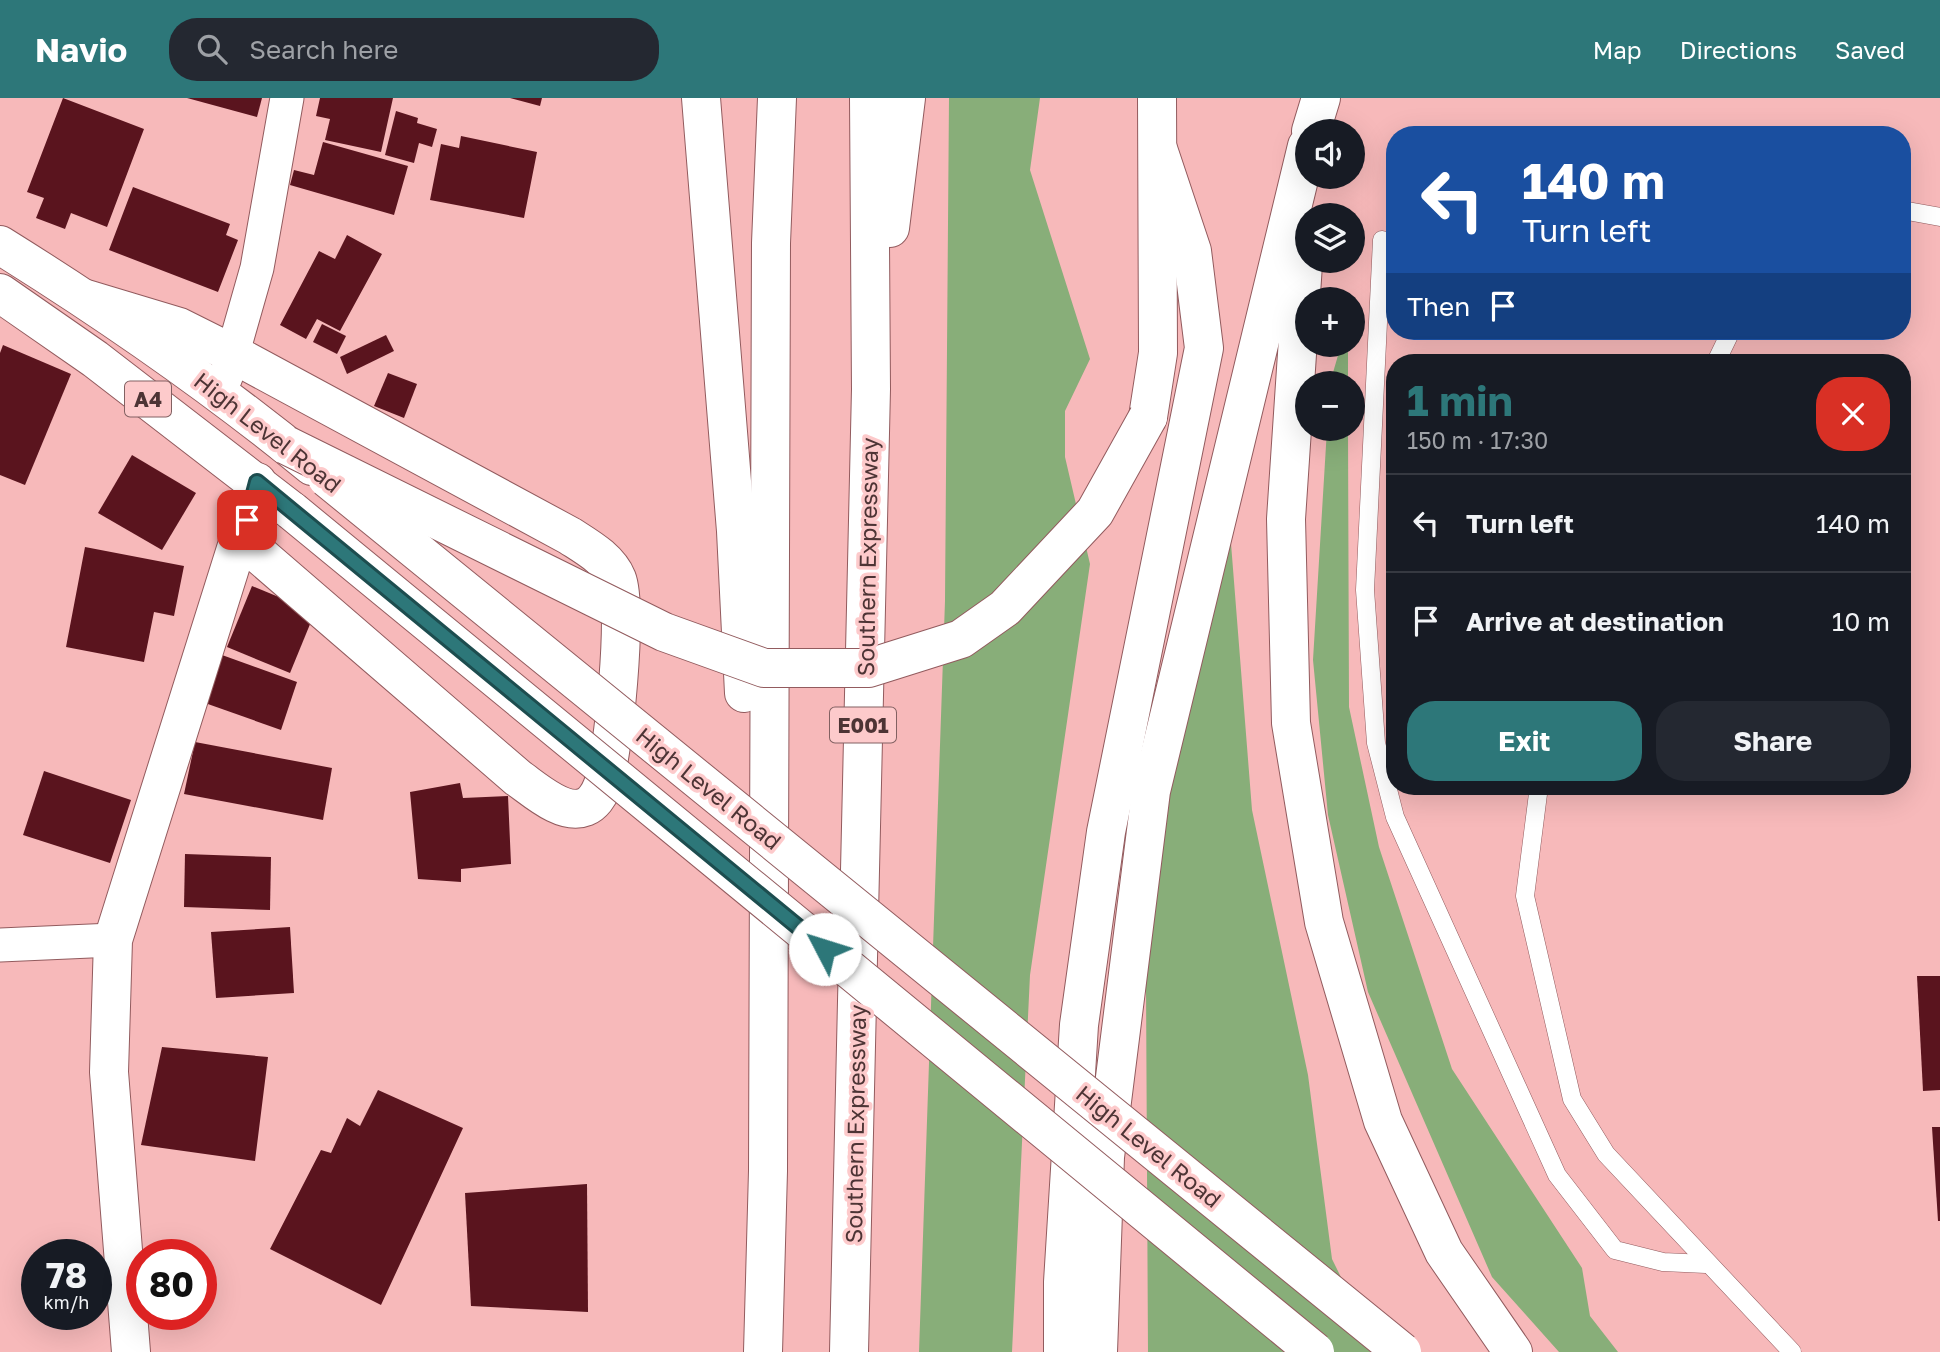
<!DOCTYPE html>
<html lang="en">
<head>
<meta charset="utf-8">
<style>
  body { margin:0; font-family:"Golos Text",sans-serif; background:#242831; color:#f1f3f6; height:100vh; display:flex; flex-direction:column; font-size:26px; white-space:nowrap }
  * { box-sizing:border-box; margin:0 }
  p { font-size:23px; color:#9ea1a6 }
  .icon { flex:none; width:38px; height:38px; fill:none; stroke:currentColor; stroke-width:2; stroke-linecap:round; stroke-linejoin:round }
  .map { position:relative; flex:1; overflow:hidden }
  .details { position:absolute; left:1386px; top:256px; width:525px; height:441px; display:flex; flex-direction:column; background:#171b24; border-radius:28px; box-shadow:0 7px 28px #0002 }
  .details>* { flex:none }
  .banner { position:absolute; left:1386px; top:28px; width:525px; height:214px; border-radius:28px; box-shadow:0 7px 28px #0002; background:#1a4fa0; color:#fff; overflow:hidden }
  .buttons { position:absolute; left:1295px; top:21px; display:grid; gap:14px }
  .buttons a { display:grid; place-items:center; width:70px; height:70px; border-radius:50%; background:#171b24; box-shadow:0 7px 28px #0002; font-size:35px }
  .speed { position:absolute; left:21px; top:1141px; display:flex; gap:14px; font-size:35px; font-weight:700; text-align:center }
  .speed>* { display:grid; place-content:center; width:91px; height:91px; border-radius:50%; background:#171b24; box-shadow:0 7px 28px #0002; line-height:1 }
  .speed small { font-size:18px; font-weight:400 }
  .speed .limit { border:10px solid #d22; background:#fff; color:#111 }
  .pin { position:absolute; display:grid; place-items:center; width:60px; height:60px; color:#fff; margin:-30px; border-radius:14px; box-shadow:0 4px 10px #0006 }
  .me { position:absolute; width:77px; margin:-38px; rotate:310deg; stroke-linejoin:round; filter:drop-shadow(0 0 5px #0008) }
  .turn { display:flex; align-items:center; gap:24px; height:147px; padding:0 21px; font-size:32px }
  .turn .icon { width:91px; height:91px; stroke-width:2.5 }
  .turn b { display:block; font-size:49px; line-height:60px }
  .then { display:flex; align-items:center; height:66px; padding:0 21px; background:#0003; gap:14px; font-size:26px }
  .round { display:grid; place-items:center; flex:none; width:74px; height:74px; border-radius:28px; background:#242831 }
  .summary { display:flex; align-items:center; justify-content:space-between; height:119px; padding:0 21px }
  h1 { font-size:42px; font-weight:700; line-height:52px; color:#2d7779 }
  .button { display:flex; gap:14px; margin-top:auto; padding:14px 21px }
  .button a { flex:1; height:80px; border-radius:28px; background:#2d7779; color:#fff; font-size:28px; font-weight:700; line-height:80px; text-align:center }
  .button a+a { background:#242831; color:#f1f3f6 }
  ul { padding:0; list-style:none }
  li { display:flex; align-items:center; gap:21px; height:98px; padding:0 21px; border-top:2px solid #363941 }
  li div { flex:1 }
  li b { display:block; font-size:26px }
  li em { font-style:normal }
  header { display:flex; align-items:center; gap:42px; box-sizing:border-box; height:98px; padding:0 35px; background:#2d7779; color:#fff }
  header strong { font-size:33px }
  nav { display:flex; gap:38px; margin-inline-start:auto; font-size:24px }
  .search { width:490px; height:63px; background:#242831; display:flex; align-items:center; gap:18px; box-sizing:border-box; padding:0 24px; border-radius:28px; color:#9ea1a6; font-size:26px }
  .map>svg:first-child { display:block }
  .green { fill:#88ae79 }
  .building { fill:#5a141e }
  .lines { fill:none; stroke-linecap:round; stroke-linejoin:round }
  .service-casing { stroke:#925b5e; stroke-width:19 }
  .minor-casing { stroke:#925b5e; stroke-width:35 }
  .tertiary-casing { stroke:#925b5e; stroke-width:40 }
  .trunk-casing { stroke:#925b5e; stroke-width:40 }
  .motorway-casing { stroke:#925b5e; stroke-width:40 }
  .service { stroke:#fff; stroke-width:18 }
  .minor { stroke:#fff; stroke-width:33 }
  .tertiary { stroke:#fff; stroke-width:38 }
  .trunk { stroke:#fff; stroke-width:38 }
  .motorway { stroke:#fff; stroke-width:38 }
  .trunk-bridge-casing { stroke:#925b5e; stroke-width:40; stroke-linecap:butt }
  .motorway-bridge-casing { stroke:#925b5e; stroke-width:40; stroke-linecap:butt }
  .trunk-bridge { stroke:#fff; stroke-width:38 }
  .motorway-bridge { stroke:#fff; stroke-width:38 }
  .route-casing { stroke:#1d4d4f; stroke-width:18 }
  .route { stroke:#2d7779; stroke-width:12 }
  .labels { text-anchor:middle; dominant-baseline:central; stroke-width:7; stroke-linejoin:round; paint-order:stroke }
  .shield { fill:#fdcacb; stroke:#826162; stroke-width:2 }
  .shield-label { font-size:21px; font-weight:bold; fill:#4d3435 }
  .street-label { font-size:23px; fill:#4d3435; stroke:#fdcacb }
</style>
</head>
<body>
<header>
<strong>Navio</strong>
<div class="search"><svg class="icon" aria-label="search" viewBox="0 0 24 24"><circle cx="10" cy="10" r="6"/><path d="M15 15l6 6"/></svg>Search here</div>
<nav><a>Map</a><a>Directions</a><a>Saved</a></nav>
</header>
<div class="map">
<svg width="1940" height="1254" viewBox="0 0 1940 1254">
  <rect width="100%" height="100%" fill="#f7b9ba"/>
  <g class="green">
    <polygon points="949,0 1040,0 1030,72 1090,261 1065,313 1065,359 1090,466 1030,877 1012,1254 919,1254 945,503"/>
    <polygon points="1341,247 1348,247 1348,285 1330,285"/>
    <polygon points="1327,331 1348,331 1349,609 1379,749 1452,971 1582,1170 1590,1218 1618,1254 1559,1254 1492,1179 1368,894 1328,717 1313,562"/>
    <polygon points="1226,382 1252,712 1308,977 1332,1161 1378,1254 1148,1254 1146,887 1174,588"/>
  </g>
  <g class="building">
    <polygon points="63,0 144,31 107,129 71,115 65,131 36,120 44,100 27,94"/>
    <polygon points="187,0 262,0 257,19"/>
    <polygon points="320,0 393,0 381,54 325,42 330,21 316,18"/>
    <polygon points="510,0 542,0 540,8"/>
    <polygon points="396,13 418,20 417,25 437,31 432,49 419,45 414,65 385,57"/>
    <polygon points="461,38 537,54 524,120 430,102 441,46 459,50"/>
    <polygon points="323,44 408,68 394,117 290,87 294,72 314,77"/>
    <polygon points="133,89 230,126 226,137 238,142 218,194 109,152"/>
    <polygon points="347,137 382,156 340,233 317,221 306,241 280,227 319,153 335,161"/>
    <polygon points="322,226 346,238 337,256 313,244"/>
    <polygon points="386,237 394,253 347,276 340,259"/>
    <polygon points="3,247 71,276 25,387 0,377 0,255"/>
    <polygon points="388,275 417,286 404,320 374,308"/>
    <polygon points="132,357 196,395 162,452 98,415"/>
    <polygon points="85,449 184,468 174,518 154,514 144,564 66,549"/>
    <polygon points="252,488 315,514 290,575 227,549"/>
    <polygon points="222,557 297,584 281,632 205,605"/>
    <polygon points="195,644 332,670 323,722 184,696"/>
    <polygon points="44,673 131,702 110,765 23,737"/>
    <polygon points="460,685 463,700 508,698 511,766 461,771 461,784 418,781 410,694"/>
    <polygon points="185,756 271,759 270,812 184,809"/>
    <polygon points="290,829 294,895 216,900 211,834"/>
    <polygon points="1917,878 1940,878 1940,992 1923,993"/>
    <polygon points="162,949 268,959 255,1063 141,1047"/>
    <polygon points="378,992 463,1030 381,1207 270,1151 321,1052 331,1055 347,1020 360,1028"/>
    <polygon points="1932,1029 1940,1029 1940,1123 1938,1123"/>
    <polygon points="587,1086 588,1214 471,1208 465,1095"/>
  </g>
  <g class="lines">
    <defs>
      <g id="service">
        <polyline points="1902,112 1940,119"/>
        <polyline points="1382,142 1365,492 1376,645 1395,719 1557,1077 1615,1152 1663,1164 1706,1166"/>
        <polyline points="1716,264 1731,233"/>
        <polyline points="1539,688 1525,798 1572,1001 1606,1056 1792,1254"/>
      </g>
      <g id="minor">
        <polyline points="226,279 257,170 287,0"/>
        <polyline points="0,847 113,842"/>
      </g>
      <polyline id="tertiary" points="131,1254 109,974 113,842 257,384"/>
      <g id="trunk">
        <path d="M0,147C109,215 213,287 312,368"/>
        <polyline points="0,195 95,261 292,413"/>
        <path d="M86,201L179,229L233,256L570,438C587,449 609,461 617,481C628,509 614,659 602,689C599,697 593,706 585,709C563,718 534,691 518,680L241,441"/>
      </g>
      <g id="motorway">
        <polyline points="701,0 736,433 744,595"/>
        <polyline points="1311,33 1321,0"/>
        <polyline points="890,130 906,0"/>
        <polyline points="1301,131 1304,151 1286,421 1291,625 1324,824 1383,1023 1444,1154 1513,1254"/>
        <polyline points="1148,319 1158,255 1157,0"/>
        <polyline points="763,1254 768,1073 771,145 777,0"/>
        <polyline points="849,1254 871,291 869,0"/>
        <polyline points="1063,1254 1063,1184 1079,927 1106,734 1204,250 1192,153 1158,51"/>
        <polyline points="1098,1254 1105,1059 1151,693 1307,48"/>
      </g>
    </defs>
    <use href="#service" class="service-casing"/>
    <use href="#minor" class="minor-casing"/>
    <use href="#tertiary" class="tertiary-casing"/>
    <use href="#trunk" class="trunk-casing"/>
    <use href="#motorway" class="motorway-casing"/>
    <use href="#service" class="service"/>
    <use href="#minor" class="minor"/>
    <use href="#tertiary" class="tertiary"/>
    <use href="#trunk" class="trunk"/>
    <use href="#motorway" class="motorway"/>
    <defs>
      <g id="trunk-bridge">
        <polyline points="327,380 1402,1254"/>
        <polyline points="292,413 1315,1254"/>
      </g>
      <polyline id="motorway-bridge" points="286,347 664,534 764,570 869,570 961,541 1005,510 1095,414 1148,319"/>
    </defs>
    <use href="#trunk-bridge" class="trunk-bridge-casing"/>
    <use href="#motorway-bridge" class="motorway-bridge-casing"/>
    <use href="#trunk-bridge" class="trunk-bridge"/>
    <use href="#motorway-bridge" class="motorway-bridge"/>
  </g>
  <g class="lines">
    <defs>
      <polyline id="route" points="247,422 257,384 825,851"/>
    </defs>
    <use href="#route" class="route-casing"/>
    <use href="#route" class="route"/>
  </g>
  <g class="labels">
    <g class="shield">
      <rect x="125" y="283.5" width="46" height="35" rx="5"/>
      <rect x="830" y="609.5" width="66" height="35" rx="5"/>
    </g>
    <g class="shield-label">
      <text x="148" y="301">A4</text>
      <text x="863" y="627">E001</text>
    </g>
    <g class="street-label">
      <text transform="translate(268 334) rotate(38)">High Level Road</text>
      <text transform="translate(867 459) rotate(-89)">Southern Expressway</text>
      <text transform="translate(709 690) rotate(39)">High Level Road</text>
      <text transform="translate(855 1026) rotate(-89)">Southern Expressway</text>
      <text transform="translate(1149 1048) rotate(39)">High Level Road</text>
    </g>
  </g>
</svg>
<div class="buttons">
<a><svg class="icon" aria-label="sound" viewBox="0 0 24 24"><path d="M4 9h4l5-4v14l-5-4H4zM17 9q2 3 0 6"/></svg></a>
<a><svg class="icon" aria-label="layers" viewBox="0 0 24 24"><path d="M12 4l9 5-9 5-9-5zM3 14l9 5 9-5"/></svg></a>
<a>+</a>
<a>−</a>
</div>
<div class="speed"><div>78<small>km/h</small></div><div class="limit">80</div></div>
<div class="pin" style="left:247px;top:422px;background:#d93025"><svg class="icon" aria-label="arrive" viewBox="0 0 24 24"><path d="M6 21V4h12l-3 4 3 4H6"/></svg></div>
<svg class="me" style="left:825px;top:851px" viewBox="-20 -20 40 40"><circle r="19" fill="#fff"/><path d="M0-13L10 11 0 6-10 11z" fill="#2d7779"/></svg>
<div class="banner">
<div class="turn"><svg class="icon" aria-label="left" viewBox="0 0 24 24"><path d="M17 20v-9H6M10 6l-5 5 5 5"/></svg><div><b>140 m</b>Turn left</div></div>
<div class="then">Then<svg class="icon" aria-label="arrive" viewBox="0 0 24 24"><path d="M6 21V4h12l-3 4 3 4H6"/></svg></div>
</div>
<section class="details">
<div class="summary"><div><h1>1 min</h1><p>150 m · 17:30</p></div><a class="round" style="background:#d93025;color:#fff"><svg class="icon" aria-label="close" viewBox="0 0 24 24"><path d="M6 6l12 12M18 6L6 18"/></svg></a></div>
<ul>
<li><svg class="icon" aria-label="left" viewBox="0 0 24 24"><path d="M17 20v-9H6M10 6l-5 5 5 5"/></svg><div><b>Turn left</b></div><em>140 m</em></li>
<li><svg class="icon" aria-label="arrive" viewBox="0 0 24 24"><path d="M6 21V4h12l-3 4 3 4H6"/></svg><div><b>Arrive at destination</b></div><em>10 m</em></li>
</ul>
<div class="button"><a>Exit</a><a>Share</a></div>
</section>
</div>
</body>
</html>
